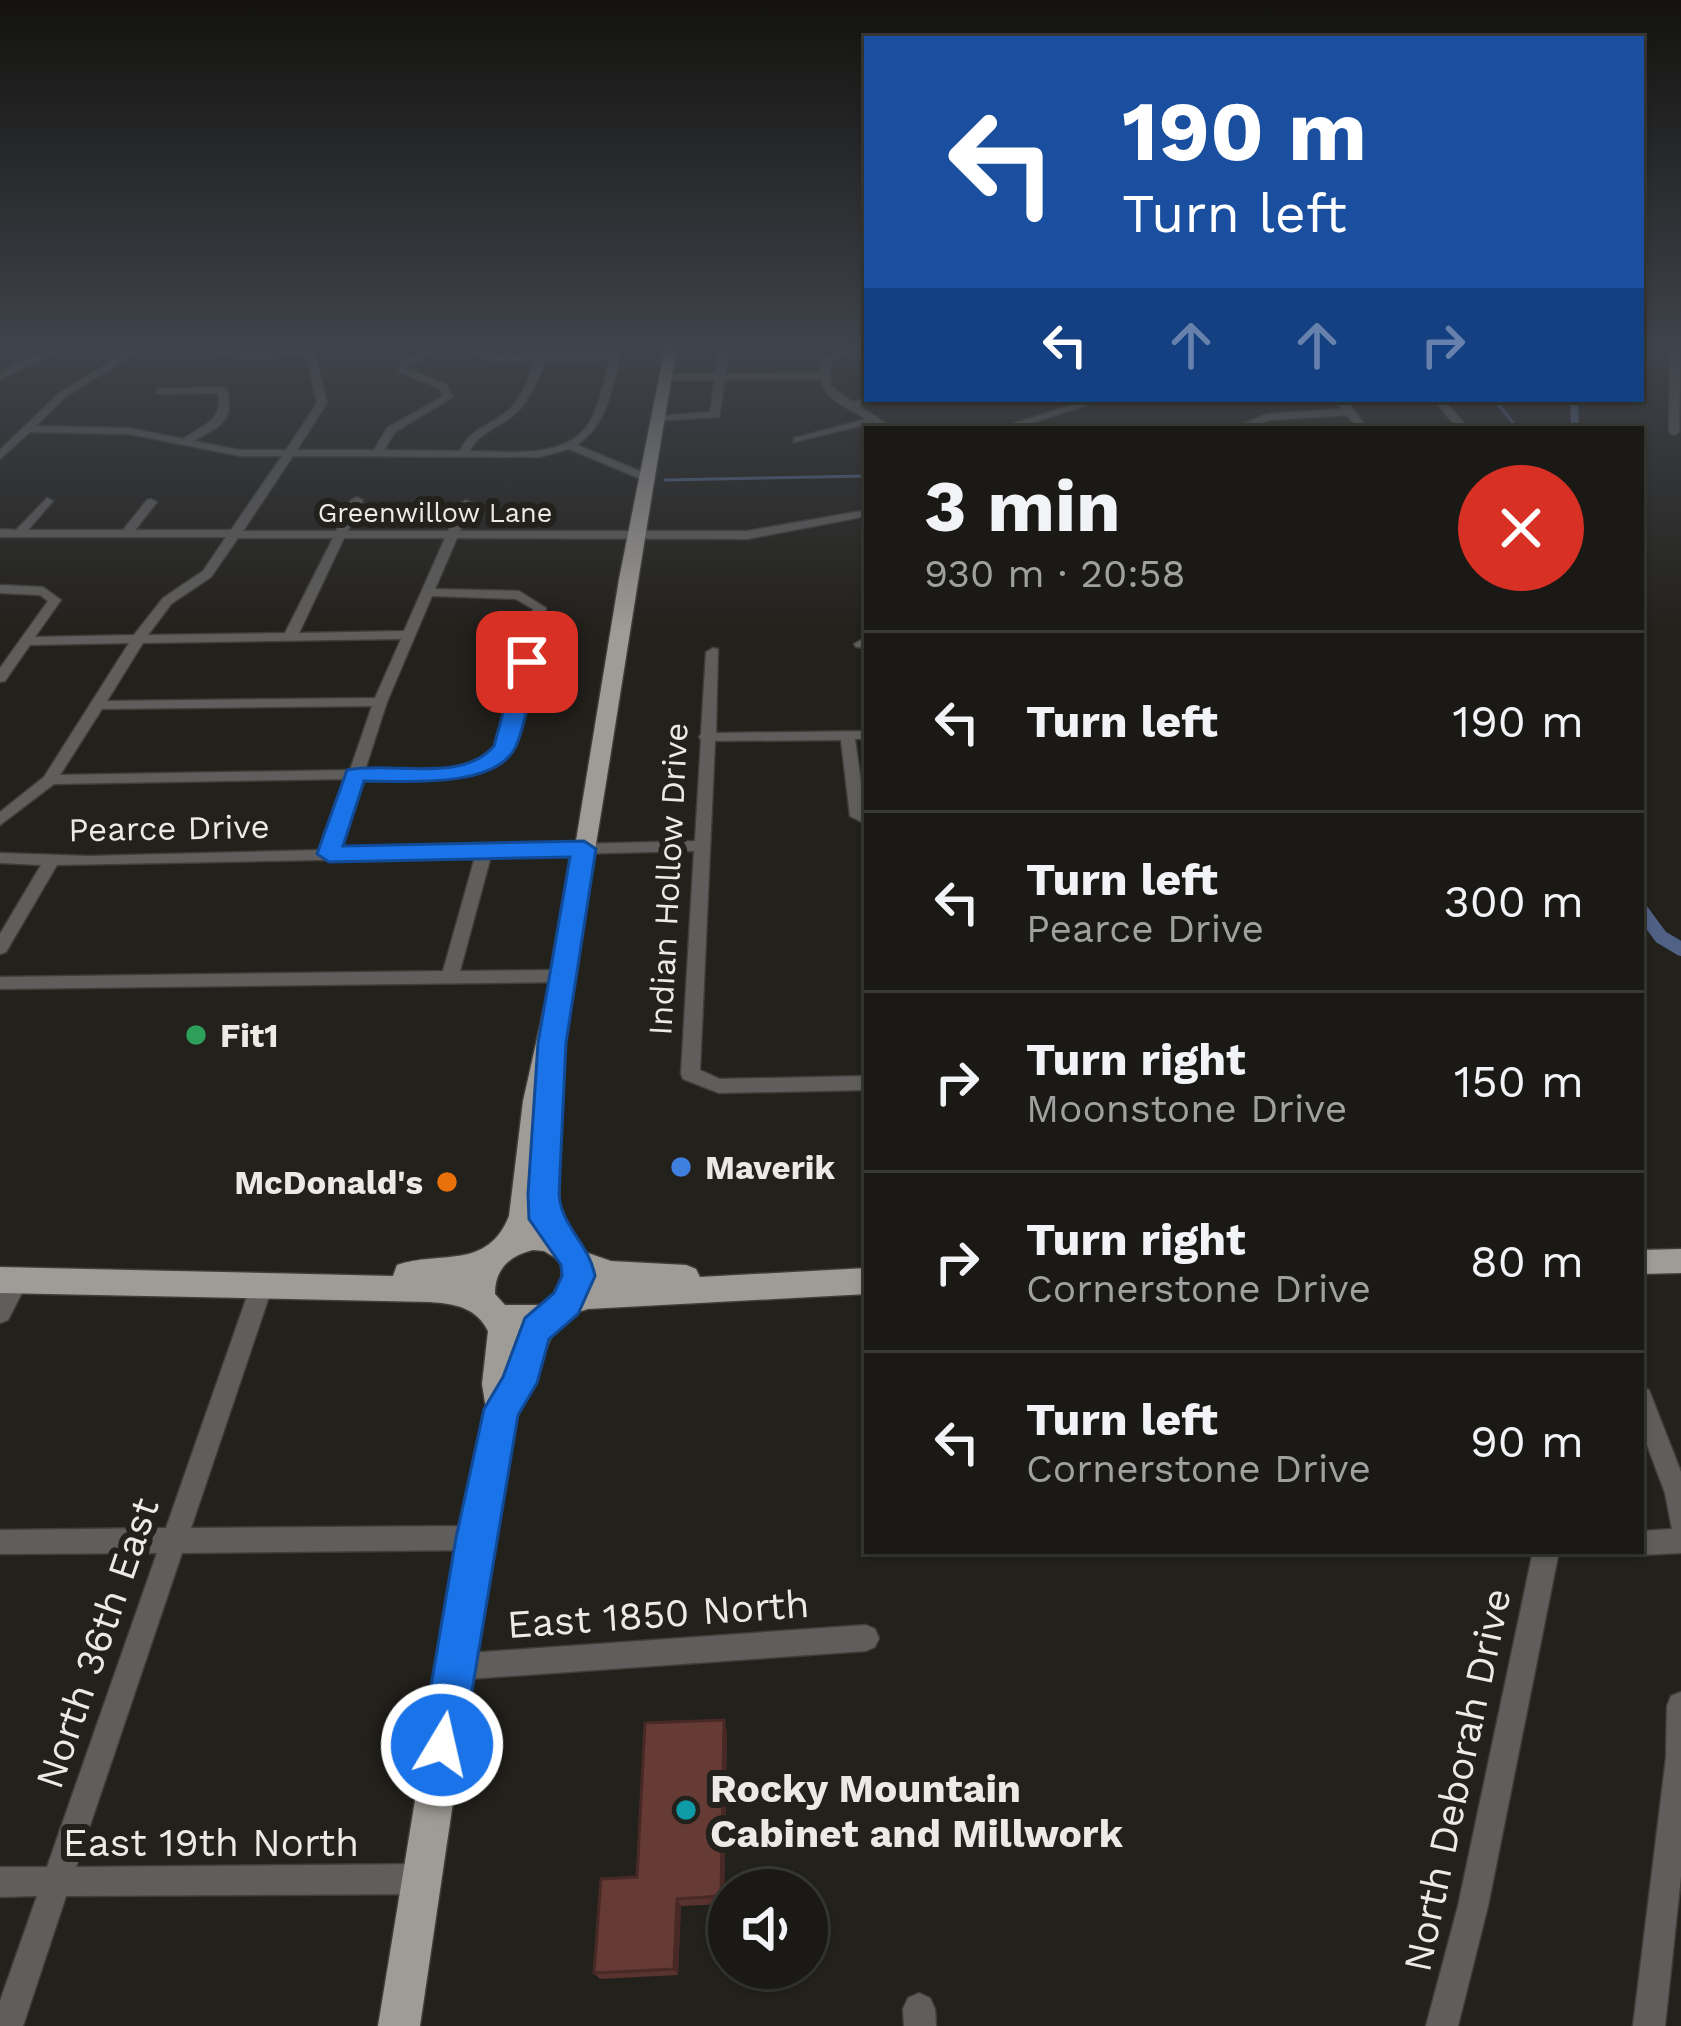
<!DOCTYPE html>
<html lang="en">
<head>
<meta charset="utf-8">
<style>
  body { margin:0; font-family:"Work Sans",sans-serif; background:#23221e; color:#f1f3f6; height:100vh; display:flex; flex-direction:column; font-size:45px; white-space:nowrap }
  * { box-sizing:border-box; margin:0 }
  p { font-size:39px; color:#9fa0a0 }
  .icon { flex:none; width:66px; height:66px; fill:none; stroke:currentColor; stroke-width:2; stroke-linecap:round; stroke-linejoin:round }
  .map { position:relative; flex:1; overflow:hidden }
  .side { position:absolute; left:864px; top:426px; width:780px; height:1128px; display:flex; flex-direction:column; background:#1a1915; border-radius:0px; box-shadow:0 3px 9px #0004,0 0 0 3px #383834 }
  .side>* { flex:none }
  .banner { position:absolute; left:864px; top:36px; width:780px; height:366px; border-radius:0px; box-shadow:0 3px 9px #0004,0 0 0 3px #383834; background:#1a4fa0; color:#fff; overflow:hidden }
  .fabs { position:absolute; left:708px; top:1869px; display:grid; gap:24px }
  .fabs a { display:grid; place-items:center; width:120px; height:120px; border-radius:50%; background:#1a1915; box-shadow:0 3px 9px #0004,0 0 0 3px #383834; font-size:60px }
  .pin { position:absolute; display:grid; place-items:center; width:102px; height:102px; color:#fff; margin:-51px; border-radius:24px; box-shadow:0 6px 18px #0006 }
  .me { position:absolute; width:132px; margin:-66px; rotate:9deg; stroke-linejoin:round; filter:drop-shadow(0 0 9px #0008) }
  .turn { display:flex; align-items:center; gap:42px; height:252px; padding:0 60px; font-size:54px }
  .turn .icon { width:156px; height:156px; stroke-width:2.5 }
  .turn b { display:block; font-size:84px; line-height:102px }
  .lanes { display:flex; align-items:center; height:114px; padding:0 60px; background:#0003; justify-content:center; gap:60px; direction:ltr }
  .lanes .off { opacity:.35 }
  .round { display:grid; place-items:center; flex:none; width:126px; height:126px; border-radius:63px; background:#23221e }
  .summary { display:flex; align-items:center; justify-content:space-between; height:204px; padding:0 60px }
  h1 { font-size:72px; font-weight:700; line-height:90px }
  ul { padding:0; list-style:none }
  li { display:flex; align-items:center; gap:36px; height:180px; padding:0 60px; border-top:3px solid #383834 }
  li div { flex:1 }
  li b { display:block; font-size:45px }
  li em { font-style:normal }
  .map>svg:first-child { display:block }
  .lines { fill:none; stroke-linecap:round; stroke-linejoin:round }
  .stream { stroke:#4f6185; stroke-width:3 }
  .canal-far1 { stroke:#4f6185; stroke-width:8 }
  .canal { stroke:#4f6185; stroke-width:14 }
  .minor-casing { stroke:#3f3d38; stroke-width:3 }
  .major-casing { stroke:#3f3d38; stroke-width:3 }
  .minor { fill:#605e5c; fill-rule:evenodd }
  .major { fill:#9f9b96; fill-rule:evenodd }
  .wall { fill:#59332e }
  .shaded-wall { fill:#482925 }
  .building { fill:#673b35; stroke:#482925; stroke-width:3 }
  .route { fill:#1a73e8; stroke:#114b97; stroke-width:3 }
  .leisure-dot { fill:#2e9e5b; stroke:#23211c; stroke-width:4.5 }
  .shop-dot { fill:#3f7fe0; stroke:#23211c; stroke-width:4.5 }
  .food-dot { fill:#e8710a; stroke:#23211c; stroke-width:4.5 }
  .culture-dot { fill:#0f9aa8; stroke:#23211c; stroke-width:4.5 }
  .labels { text-anchor:middle; dominant-baseline:central; stroke-width:12; stroke-linejoin:round; paint-order:stroke }
  .far-street-label { font-size:27px; fill:#eceae7; stroke:#23211c }
  .street-label { font-size:33px; fill:#eceae7; stroke:#23211c }
  .poi-label { font-size:33px; font-weight:bold; fill:#eceae7; stroke:#23211c; text-anchor:start }
  .near-street-label { font-size:39px; fill:#eceae7; stroke:#23211c }
  .near-poi-label { font-size:39px; font-weight:bold; fill:#eceae7; stroke:#23211c; text-anchor:start }
</style>
</head>
<body>
<div class="map">
<svg width="1681" height="2026" viewBox="0 0 1681 2026">
  <rect width="100%" height="100%" fill="#23211c"/>
  <g class="lines">
    <g class="stream">
      <polyline points="1494,399 1518,429"/>
      <polyline points="665,480 867,476"/>
    </g>
    <polyline class="canal-far1" points="1574,399 1575,429"/>
    <polyline class="canal" points="1641,910 1661,937 1681,949"/>
    <defs>
      <g id="minor">
        <polygon points="50,348 62,348 0,380 0,373"/>
        <path d="M132,348H143L64,398L36,426L129,428L183,439C203,425 224,421 218,393L160,394L157,393V389L222,387L227,390C235,423 219,426 193,441L240,450H286L317,403L306,354L253,360L191,348C213,348 236,355 259,354C285,352 310,348 336,348L315,353L327,403L297,450H374L387,428L443,396L439,388L399,372L402,361L433,348H446L409,365L407,369L446,384L453,397L395,432L384,450L460,451C470,427 496,424 513,406C524,393 529,376 535,360L495,361L457,348H473L495,355L611,354L613,348H622C612,383 610,423 577,445L649,475V479H641L569,449L539,457L293,456L243,531H336L351,500L357,497L363,500L348,531H448L460,503L466,500L472,503L460,531H747L867,510V516L747,539L457,538L435,589L519,591L546,608C540,634 519,738 506,753C478,786 402,778 362,779L338,850L695,841L701,740L699,737L701,734L706,652L713,648L718,649L716,733L867,731V739H855L867,825L850,816L841,740L715,741L700,1070L720,1079L867,1076V1090L719,1093L683,1079L681,1074L694,851L491,856L460,971L564,970L573,976L564,982L0,989V977L443,971L475,857L57,865L6,952L0,954V934L41,865L0,863V853L89,856L322,850L347,779L54,784L0,825V812L44,777L129,643L30,645L5,681L0,682V668L48,601L40,595L0,593V585L43,587L61,600L35,637L134,635L163,598L203,571L226,537H0V529L16,530L47,498L53,501L28,530H123L147,500L151,499L157,502L135,530H231L282,456H240L129,434L30,432L0,459V450L58,394ZM545,360H610C604,378 601,398 593,416C572,461 511,451 470,451C478,432 501,427 516,413C531,399 538,379 545,360ZM238,538H333L285,633L148,635L171,604L211,577ZM344,538H445L404,631L299,633ZM432,596L516,599L533,609L497,746C463,778 408,769 365,770L387,702ZM401,639L375,698L107,701L143,643ZM372,706L350,770L60,775L102,709Z"/>
        <path d="M719,348H729L725,374L821,373L822,360L841,348H852L830,363L831,386L852,402L867,398L878,399L859,406L895,429H883L873,423L794,442V438L866,419C849,408 824,400 821,379L725,380L719,417L653,421L652,419L657,416L710,412L715,380H666L661,377L666,374H716Z"/>
        <polygon points="1670,348 1680,348 1679,432 1674,435 1669,432"/>
        <polygon points="1091,399 1107,399 1012,429 996,429"/>
        <polygon points="1335,399 1345,399 1368,429 1358,429 1347,415 1269,420 1245,429 1231,429 1267,414 1343,409"/>
        <polygon points="1433,399 1443,399 1469,429 1458,429"/>
        <polygon points="861,640 867,640 867,648 856,647 854,644"/>
        <polygon points="17,1272 25,1274 28,1281 8,1320 0,1323 0,1292 9,1274"/>
        <polygon points="262,1276 270,1278 273,1285 191,1528 475,1526 484,1529 487,1538 484,1547 475,1550 182,1553 76,1867 422,1864 432,1869 437,1879 432,1889 422,1894 66,1896 23,2026 0,2026 0,2001 37,1896 0,1897 0,1867 47,1867 157,1553 0,1554 0,1530 166,1528 251,1285 254,1278"/>
        <polygon points="1641,1387 1649,1390 1681,1472 1681,1553 1641,1555 1632,1551 1641,1551 1641,1531 1672,1529 1665,1493 1641,1429"/>
        <polygon points="1533,1551 1559,1551 1488,1906 1458,2026 1426,2026 1458,1906"/>
        <polygon points="866,1625 875,1629 879,1638 875,1647 866,1651 455,1680 446,1676 442,1667 446,1658 455,1654"/>
        <polygon points="1681,1692 1681,1876 1665,2026 1633,2026 1666,1758 1667,1706 1671,1696"/>
        <polygon points="919,1993 930,1998 935,2009 936,2026 904,2026 903,2009 908,1998"/>
      </g>
      <g id="major">
        <path d="M665,348H677C632,599 600,852 549,1101L546,1125L556,1128L560,1135L559,1216L585,1252L611,1261L686,1265L696,1269L700,1277L867,1268V1294L588,1309L575,1313L553,1334L516,1413L492,1538L420,2026H378L458,1538L486,1409L482,1384L488,1331C476,1307 455,1304 430,1302L0,1293V1267L393,1276L397,1265C440,1250 487,1271 509,1216L523,1101L561,932L619,579ZM533,1250L544,1251L559,1260C567,1281 558,1292 541,1305H505L495,1294C495,1269 509,1256 533,1250Z"/>
        <polygon points="1681,1249 1681,1273 1641,1274 1641,1250"/>
      </g>
    </defs>
    <use href="#minor" class="minor-casing"/>
    <use href="#major" class="major-casing"/>
    <use href="#minor" class="minor"/>
    <use href="#major" class="major"/>
  </g>
  <polygon class="wall" points="727,1731 724,1904 681,1906 678,1975 600,1979 594,1973 637,1877"/>
  <g class="shaded-wall">
    <polygon points="724,1720 727,1731 724,1904 721,1896"/>
    <polygon points="677,1899 681,1906 678,1975 674,1969"/>
  </g>
  <polygon class="building" points="724,1720 721,1896 677,1899 674,1969 594,1973 601,1879 637,1877 645,1723"/>
  <linearGradient id="sky" x2="0" y2="1"><stop stop-color="#13120f"/><stop offset="0.55" stop-color="#3f434b"/><stop offset="1" stop-color="#3f434b" stop-opacity="0"/></linearGradient>
  <rect width="1681" height="632" fill="url(#sky)"/>
  <path class="route" d="M527,656L537,662C530,689 527,721 516,746C497,789 404,781 364,781L343,846L584,841L596,849L566,1043L559,1194C561,1227 589,1243 595,1276L578,1314L549,1339L537,1383L518,1415L463,1745L457,1760L442,1766L427,1760L421,1745L456,1538L484,1409L503,1377L525,1318L554,1293L562,1276L561,1265L529,1219L528,1194L538,1043L570,857L329,862L317,854L347,770C390,761 462,784 494,746L517,662Z"/>
  <circle class="leisure-dot" cx="196" cy="1035" r="12"/>
  <circle class="shop-dot" cx="681" cy="1167" r="12"/>
  <circle class="food-dot" cx="447" cy="1182" r="12"/>
  <circle class="culture-dot" cx="686" cy="1810" r="12"/>
  <g class="labels">
    <g class="far-street-label">
      <text x="435" y="513">Greenwillow Lane</text>
    </g>
    <g class="street-label">
      <text transform="translate(169 828) rotate(-1)">Pearce Drive</text>
      <text transform="translate(668 879) rotate(-87)">Indian Hollow Drive</text>
    </g>
    <g class="poi-label">
      <text x="220" y="1035">Fit1</text>
      <text x="705" y="1167">Maverik</text>
      <text x="423" y="1182" text-anchor="end">McDonald's</text>
    </g>
    <g class="near-street-label">
      <text transform="translate(658 1614) rotate(-4)">East 1850 North</text>
      <text transform="translate(97 1643) rotate(-71)">North 36th East</text>
      <text transform="translate(1457 1780) rotate(-78)">North Deborah Drive</text>
      <text x="211" y="1842">East 19th North</text>
    </g>
    <g class="near-poi-label">
      <text x="710" y="1788">Rocky Mountain<tspan x="710" dy="45">Cabinet and Millwork</tspan></text>
    </g>
  </g>
</svg>
<div class="fabs">
<a><svg class="icon" aria-label="sound" viewBox="0 0 24 24"><path d="M4 9h4l5-4v14l-5-4H4zM17 9q2 3 0 6"/></svg></a>
</div>
<div class="pin" style="left:527px;top:662px;background:#d93025"><svg class="icon" aria-label="arrive" viewBox="0 0 24 24"><path d="M6 21V4h12l-3 4 3 4H6"/></svg></div>
<svg class="me" style="left:442px;top:1745px" viewBox="-20 -20 40 40"><circle r="17" fill="#1a73e8" stroke="#fff" stroke-width="3"/><path d="M0-11L8 9 0 5-8 9z" fill="#fff"/></svg>
<div class="banner">
<div class="turn"><svg class="icon" aria-label="left" viewBox="0 0 24 24"><path d="M17 20v-9H6M10 6l-5 5 5 5"/></svg><div><b>190 m</b>Turn left</div></div>
<div class="lanes"><svg class="icon" aria-label="left" viewBox="0 0 24 24"><path d="M17 20v-9H6M10 6l-5 5 5 5"/></svg><svg class="icon off" aria-label="ahead" viewBox="0 0 24 24"><path d="M12 20V5M6 11l6-6 6 6"/></svg><svg class="icon off" aria-label="ahead" viewBox="0 0 24 24"><path d="M12 20V5M6 11l6-6 6 6"/></svg><svg class="icon off" aria-label="right" viewBox="0 0 24 24"><path d="M7 20v-9h11M14 6l5 5-5 5"/></svg></div>
</div>
<section class="side">
<div class="summary"><div><h1>3 min</h1><p>930 m · 20:58</p></div><a class="round" style="background:#d93025;color:#fff"><svg class="icon" aria-label="close" viewBox="0 0 24 24"><path d="M6 6l12 12M18 6L6 18"/></svg></a></div>
<ul>
<li><svg class="icon" aria-label="left" viewBox="0 0 24 24"><path d="M17 20v-9H6M10 6l-5 5 5 5"/></svg><div><b>Turn left</b></div><em>190 m</em></li>
<li><svg class="icon" aria-label="left" viewBox="0 0 24 24"><path d="M17 20v-9H6M10 6l-5 5 5 5"/></svg><div><b>Turn left</b><p>Pearce Drive</p></div><em>300 m</em></li>
<li><svg class="icon" aria-label="right" viewBox="0 0 24 24"><path d="M7 20v-9h11M14 6l5 5-5 5"/></svg><div><b>Turn right</b><p>Moonstone Drive</p></div><em>150 m</em></li>
<li><svg class="icon" aria-label="right" viewBox="0 0 24 24"><path d="M7 20v-9h11M14 6l5 5-5 5"/></svg><div><b>Turn right</b><p>Cornerstone Drive</p></div><em>80 m</em></li>
<li><svg class="icon" aria-label="left" viewBox="0 0 24 24"><path d="M17 20v-9H6M10 6l-5 5 5 5"/></svg><div><b>Turn left</b><p>Cornerstone Drive</p></div><em>90 m</em></li>
</ul>
</section>
</div>
</body>
</html>
